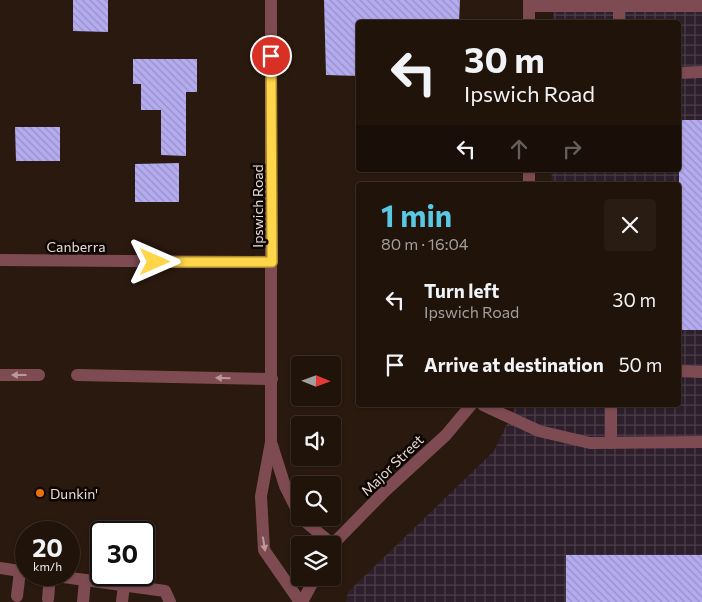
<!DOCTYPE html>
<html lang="en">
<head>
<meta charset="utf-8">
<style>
  body { margin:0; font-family:Commissioner,sans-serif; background:#281c13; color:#f1f3f6; height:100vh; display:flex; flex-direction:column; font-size:19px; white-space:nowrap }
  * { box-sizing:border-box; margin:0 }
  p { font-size:16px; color:#a29e9c }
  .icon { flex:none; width:28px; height:28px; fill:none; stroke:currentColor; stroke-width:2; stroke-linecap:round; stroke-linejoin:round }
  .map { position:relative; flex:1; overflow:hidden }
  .drawer { position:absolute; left:356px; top:182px; width:325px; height:225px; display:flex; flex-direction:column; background:#20130a; border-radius:5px; box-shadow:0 1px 4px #0004,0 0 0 1px #3d322b }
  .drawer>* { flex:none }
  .banner { position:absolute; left:356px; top:20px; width:325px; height:152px; border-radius:5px; box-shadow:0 1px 4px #0004,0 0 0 1px #3d322b; background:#20130a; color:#f1f3f6; overflow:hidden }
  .needle { width:32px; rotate:91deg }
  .controls { position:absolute; left:291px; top:356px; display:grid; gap:10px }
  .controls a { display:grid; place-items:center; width:50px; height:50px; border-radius:5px; background:#20130a; box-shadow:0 1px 4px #0004,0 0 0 1px #3d322b; font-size:25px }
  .speed { position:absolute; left:15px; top:521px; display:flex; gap:10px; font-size:25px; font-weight:700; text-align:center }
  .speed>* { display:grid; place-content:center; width:65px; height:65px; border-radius:50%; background:#20130a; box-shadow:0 1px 4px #0004,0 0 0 1px #3d322b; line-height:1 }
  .speed small { font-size:12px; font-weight:400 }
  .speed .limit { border:2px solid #111; border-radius:8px; background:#fff; color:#111 }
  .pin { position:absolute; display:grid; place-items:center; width:42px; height:42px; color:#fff; margin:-21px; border:2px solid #fff; border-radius:50%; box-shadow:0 1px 5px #0007 }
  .me { position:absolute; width:55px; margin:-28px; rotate:90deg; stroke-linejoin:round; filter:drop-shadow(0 0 4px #0008) }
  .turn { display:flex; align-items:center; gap:18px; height:105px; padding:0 25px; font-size:22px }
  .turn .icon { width:65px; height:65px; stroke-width:2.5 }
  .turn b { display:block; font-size:35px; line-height:42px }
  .lanes { display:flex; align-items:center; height:48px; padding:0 25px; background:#0003; justify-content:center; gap:25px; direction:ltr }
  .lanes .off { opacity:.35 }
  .round { display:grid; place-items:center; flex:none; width:52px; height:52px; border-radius:5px; background:#281c13 }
  .overview { display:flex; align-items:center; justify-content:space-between; height:85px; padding:0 25px }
  h1 { font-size:30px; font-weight:700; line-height:38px; color:#59c8e5 }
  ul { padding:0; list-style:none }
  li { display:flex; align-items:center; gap:15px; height:65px; padding:0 25px }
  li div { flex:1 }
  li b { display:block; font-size:19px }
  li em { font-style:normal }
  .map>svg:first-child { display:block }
  .industrial { fill:url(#industrial-grid) }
  .building { fill:url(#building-back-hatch) }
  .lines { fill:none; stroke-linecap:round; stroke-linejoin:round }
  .lane { stroke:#7f4b52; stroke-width:12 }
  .street { stroke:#7f4b52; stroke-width:12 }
  .oneway { fill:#b99b9a }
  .route-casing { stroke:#a68a30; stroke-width:12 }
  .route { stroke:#ffd54a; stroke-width:9 }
  .food-dot { fill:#e8710a; stroke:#0d0603; stroke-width:2 }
  .labels { text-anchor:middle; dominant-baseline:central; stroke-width:5; stroke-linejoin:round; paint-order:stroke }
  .street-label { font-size:14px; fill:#e8dcd5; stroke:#0d0603 }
  .poi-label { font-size:14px; fill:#e8dcd5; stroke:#0d0603; text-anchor:start }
</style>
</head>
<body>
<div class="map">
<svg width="702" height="602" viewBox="0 0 702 602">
  <defs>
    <pattern id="industrial-grid" width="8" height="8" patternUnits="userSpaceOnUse" patternTransform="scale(1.25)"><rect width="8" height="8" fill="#2d1f2b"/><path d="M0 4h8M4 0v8" fill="none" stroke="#4b3f49"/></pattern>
    <pattern id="building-back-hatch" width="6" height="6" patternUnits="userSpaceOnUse" patternTransform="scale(1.25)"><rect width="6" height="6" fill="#b4abf0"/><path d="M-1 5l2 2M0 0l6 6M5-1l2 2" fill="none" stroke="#9891c4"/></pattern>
  </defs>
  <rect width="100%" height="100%" fill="#2a190e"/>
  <polygon class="industrial" points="554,0 702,0 702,602 346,602 348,592 494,451 516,405 679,405 679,185 551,185 552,170 679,170 679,22 553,22"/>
  <g class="building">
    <polygon points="73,0 108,0 108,32 73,31"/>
    <polygon points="324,0 460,0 459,22 359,21 359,76 326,75"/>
    <polygon points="133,59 197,59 197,92 186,92 186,156 161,155 161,110 141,110 141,84 133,84"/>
    <rect x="679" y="120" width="23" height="210"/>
    <polygon points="15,127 60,127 60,161 16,161"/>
    <polygon points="179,163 179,202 135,202 135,164"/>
    <rect x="566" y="555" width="136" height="47"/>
  </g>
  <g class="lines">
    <g class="lane">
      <polyline points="529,6 702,6"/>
      <polyline points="619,22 619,0"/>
      <polyline points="679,73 702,72"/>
      <polyline points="679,371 702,372"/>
      <polyline points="0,375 39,375"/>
      <polyline points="77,375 272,379"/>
      <polyline points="483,405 539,431 590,443 702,442"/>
      <polyline points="611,405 611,443"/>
      <polyline points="0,568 26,572"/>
      <polyline points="49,575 165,591 170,602"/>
      <polyline points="17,596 20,571"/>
      <polyline points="48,599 50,575"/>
      <polyline points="83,602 85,580"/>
      <polyline points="122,602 124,585"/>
    </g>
    <g class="street">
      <polyline points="271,0 271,442 261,496 264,550 300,602"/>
      <polyline points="529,22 529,0"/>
      <polyline points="529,185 529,170"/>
      <polyline points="0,260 272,262"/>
      <polyline points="272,445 285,486 300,516"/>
      <polyline points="301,518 332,544"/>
      <polyline points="332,545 385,491 446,435 471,405"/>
      <polyline points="302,602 315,578"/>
    </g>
  </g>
  <defs><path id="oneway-solid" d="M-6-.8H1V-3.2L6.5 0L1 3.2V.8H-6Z" transform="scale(1.25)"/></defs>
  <g class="oneway">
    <use href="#oneway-solid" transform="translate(19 375) rotate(-180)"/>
    <use href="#oneway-solid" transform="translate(223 378) rotate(-179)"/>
    <use href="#oneway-solid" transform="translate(264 544) rotate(81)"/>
  </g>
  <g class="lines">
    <defs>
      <polyline id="route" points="155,262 272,262 271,56"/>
    </defs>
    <use href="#route" class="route-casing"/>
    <use href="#route" class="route"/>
  </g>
  <circle class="food-dot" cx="40" cy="493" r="5"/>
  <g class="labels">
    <g class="street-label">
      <text transform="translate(257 206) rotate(-90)">Ipswich Road</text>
      <text x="76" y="246">Canberra</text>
      <text transform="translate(392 465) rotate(-44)">Major Street</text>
    </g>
    <g class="poi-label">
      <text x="50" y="493">Dunkin'</text>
    </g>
  </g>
</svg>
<div class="controls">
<a><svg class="needle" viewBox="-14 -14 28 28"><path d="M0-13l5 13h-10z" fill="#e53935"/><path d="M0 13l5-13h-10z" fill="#a29e9c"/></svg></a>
<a><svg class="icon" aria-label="sound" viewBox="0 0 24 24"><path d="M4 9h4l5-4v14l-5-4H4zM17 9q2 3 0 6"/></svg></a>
<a><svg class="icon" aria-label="search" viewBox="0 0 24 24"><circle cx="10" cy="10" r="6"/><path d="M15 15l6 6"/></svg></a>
<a><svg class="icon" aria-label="layers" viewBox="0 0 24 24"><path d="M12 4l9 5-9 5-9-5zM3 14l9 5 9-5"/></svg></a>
</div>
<div class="speed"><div>20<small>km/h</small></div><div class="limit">30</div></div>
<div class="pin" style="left:271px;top:56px;background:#d93025"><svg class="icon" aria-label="arrive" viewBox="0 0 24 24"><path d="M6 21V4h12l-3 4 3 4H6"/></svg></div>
<svg class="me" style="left:155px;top:262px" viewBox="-20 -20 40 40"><path d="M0-17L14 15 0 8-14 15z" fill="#ffd54a" stroke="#fff" stroke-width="4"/></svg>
<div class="banner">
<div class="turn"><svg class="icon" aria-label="left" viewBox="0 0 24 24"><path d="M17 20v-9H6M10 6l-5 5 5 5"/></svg><div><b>30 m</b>Ipswich Road</div></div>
<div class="lanes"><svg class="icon" aria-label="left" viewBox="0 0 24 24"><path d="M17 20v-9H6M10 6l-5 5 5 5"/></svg><svg class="icon off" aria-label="ahead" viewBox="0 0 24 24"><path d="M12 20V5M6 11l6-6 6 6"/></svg><svg class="icon off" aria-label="right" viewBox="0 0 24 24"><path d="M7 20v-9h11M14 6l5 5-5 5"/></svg></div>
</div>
<section class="drawer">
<div class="overview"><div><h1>1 min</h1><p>80 m · 16:04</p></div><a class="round"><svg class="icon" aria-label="close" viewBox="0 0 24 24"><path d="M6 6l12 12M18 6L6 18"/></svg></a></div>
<ul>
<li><svg class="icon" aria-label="left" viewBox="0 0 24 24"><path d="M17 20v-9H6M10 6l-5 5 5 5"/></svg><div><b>Turn left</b><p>Ipswich Road</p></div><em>30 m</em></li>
<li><svg class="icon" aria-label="arrive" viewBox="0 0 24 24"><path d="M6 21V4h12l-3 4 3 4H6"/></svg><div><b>Arrive at destination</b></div><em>50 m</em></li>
</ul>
</section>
</div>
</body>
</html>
